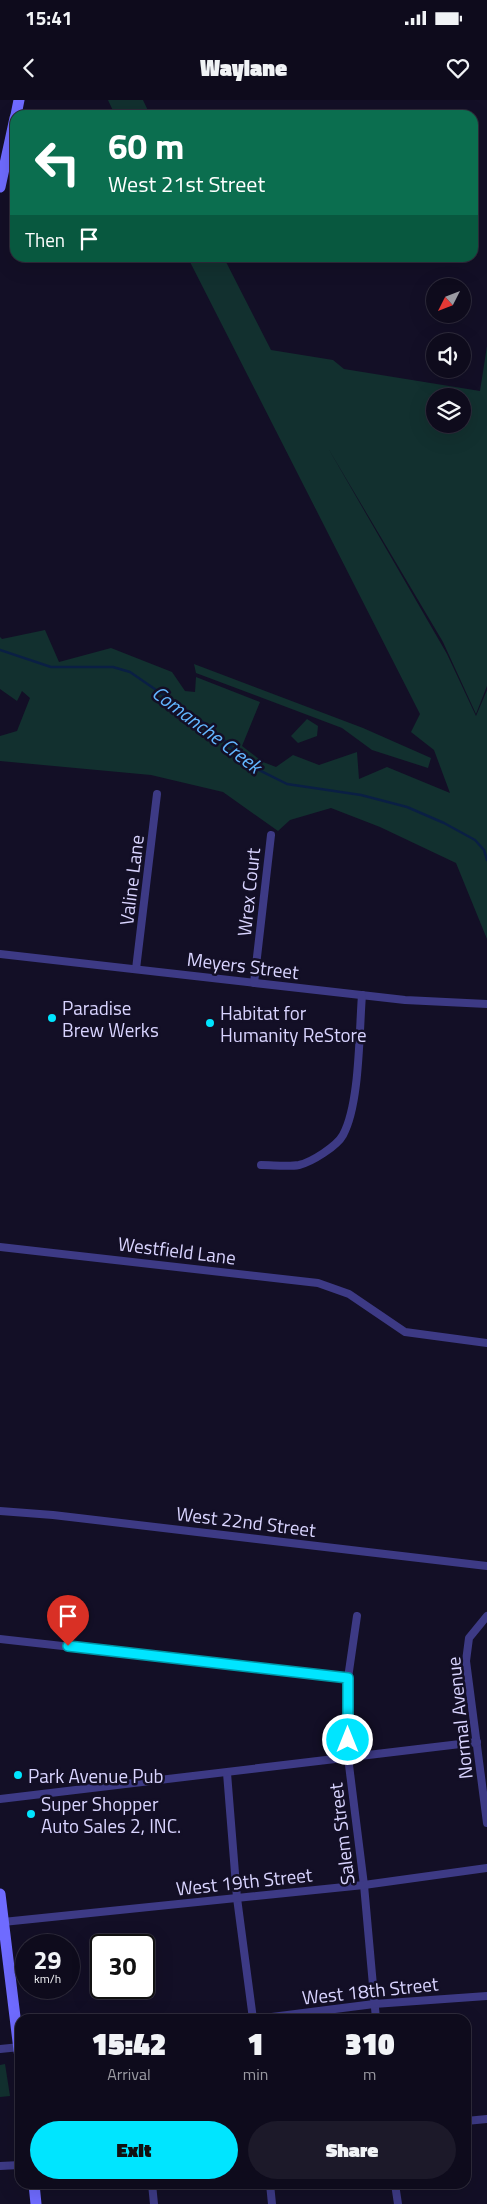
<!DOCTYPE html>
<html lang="en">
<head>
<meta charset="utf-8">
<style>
  body { margin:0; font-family:"Titillium Web",sans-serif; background:#1c1929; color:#f1f3f6; height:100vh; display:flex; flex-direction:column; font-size:19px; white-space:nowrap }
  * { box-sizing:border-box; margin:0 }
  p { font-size:16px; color:#9b9ba3 }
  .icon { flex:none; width:28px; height:28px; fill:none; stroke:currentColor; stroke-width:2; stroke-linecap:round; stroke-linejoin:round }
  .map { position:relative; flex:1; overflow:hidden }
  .side { position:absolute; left:15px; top:1914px; width:456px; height:175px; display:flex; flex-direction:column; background:#0e0b1c; border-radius:15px; box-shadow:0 5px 20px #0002,0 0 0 1px #2e2b3b }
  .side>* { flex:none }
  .banner { position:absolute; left:10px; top:10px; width:468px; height:152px; border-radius:15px; box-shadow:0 5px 20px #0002,0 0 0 1px #2e2b3b; background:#0b6e4f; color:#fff; overflow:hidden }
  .needle { width:32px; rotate:228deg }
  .tools { position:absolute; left:426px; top:178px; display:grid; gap:10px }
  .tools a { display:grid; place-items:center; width:45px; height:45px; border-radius:50%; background:#0e0b1c; box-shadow:0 5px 20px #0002,0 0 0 1px #2e2b3b; font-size:25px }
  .speed { position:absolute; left:15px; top:1834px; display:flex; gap:10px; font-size:25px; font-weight:700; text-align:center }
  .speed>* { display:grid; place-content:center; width:65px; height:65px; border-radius:50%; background:#0e0b1c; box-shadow:0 5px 20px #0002,0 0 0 1px #2e2b3b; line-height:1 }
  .speed small { font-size:12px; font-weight:400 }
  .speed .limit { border:2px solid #111; border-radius:8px; background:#fff; color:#111 }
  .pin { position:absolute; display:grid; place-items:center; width:42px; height:42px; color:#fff; margin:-51px -21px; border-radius:50% 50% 50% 0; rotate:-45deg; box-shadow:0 0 5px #0007 }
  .pin .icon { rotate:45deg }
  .me { position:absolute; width:55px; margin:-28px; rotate:0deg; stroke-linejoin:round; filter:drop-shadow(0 0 4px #0008) }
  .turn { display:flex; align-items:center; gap:18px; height:105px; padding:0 15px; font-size:22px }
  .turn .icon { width:65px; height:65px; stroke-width:2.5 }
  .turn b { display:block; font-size:35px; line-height:42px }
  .then { display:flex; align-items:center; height:48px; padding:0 15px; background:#0003; gap:10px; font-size:19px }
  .eta { display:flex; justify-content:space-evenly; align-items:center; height:85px; text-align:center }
  .eta b { font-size:30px; font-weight:800; line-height:35px }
  .primary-button { display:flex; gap:10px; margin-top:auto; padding:10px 15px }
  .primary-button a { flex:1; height:58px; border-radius:30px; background:#00e5ff; color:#111; font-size:20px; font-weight:800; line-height:58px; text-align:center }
  .primary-button a+a { background:#1c1929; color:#f1f3f6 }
  .status { display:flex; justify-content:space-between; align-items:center; height:35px; padding:0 25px; background:#0e0b1c; direction:ltr }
  .status svg { height:14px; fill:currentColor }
  header { display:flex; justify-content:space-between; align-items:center; height:65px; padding:0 15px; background:#0e0b1c; font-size:22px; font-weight:800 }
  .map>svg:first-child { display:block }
  .green { fill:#12302f; fill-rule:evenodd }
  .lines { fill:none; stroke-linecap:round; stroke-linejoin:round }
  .stream { stroke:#0a1f44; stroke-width:2.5 }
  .street { stroke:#3d3a85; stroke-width:8 }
  .secondary { stroke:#6f6bff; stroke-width:11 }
  .route-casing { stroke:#0095a6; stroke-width:12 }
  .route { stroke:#00e5ff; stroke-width:9 }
  .poi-dot { fill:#00e5ff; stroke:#130f26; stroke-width:2 }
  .labels { text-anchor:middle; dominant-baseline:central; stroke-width:5; stroke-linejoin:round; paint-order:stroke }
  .street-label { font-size:19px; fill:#d9d4ff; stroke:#130f26 }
  .poi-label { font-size:19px; fill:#d9d4ff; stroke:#130f26; text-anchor:start }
  .water-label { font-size:20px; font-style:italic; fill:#62b6ff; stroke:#130f26 }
</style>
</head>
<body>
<div class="status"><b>15:41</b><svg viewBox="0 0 49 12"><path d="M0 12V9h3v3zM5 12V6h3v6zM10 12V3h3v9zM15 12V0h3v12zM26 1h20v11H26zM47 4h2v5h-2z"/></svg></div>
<header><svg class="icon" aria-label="back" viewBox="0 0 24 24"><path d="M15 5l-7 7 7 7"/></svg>Waylane<svg class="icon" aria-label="heart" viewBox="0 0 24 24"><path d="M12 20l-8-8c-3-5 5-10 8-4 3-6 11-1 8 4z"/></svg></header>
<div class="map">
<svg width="487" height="2104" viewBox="0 0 487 2104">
  <rect width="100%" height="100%" fill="#130f26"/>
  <g class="green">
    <polygon points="108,0 143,0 150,15 115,15"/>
    <path d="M188,158H224L271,250L333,260L344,269L480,291L487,246V586L476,614L443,542L328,348L447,554L476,616L487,590V839L456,763L380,727L331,708L290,720L278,731L223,692L151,675L0,661V636L17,631L30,598L22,591L17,601L0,589V537L2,539L45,530L59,562L111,548L172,572L185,591L195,592L196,577L260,602L242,646L263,662L276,667L293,655L319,665L357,652L359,679L387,667L450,693L434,650L411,632L420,614ZM462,296V324H435V296Z"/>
    <polygon points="194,564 363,628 431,658 428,668 372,650 342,628 196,573"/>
    <polygon points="307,619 318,626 317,636 298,643 291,636"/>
    <polygon points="5,1964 10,1996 0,1997 0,1965"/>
  </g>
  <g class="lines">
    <polyline class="stream" points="0,550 51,567 113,567 130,572 210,627 251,666 287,684 361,695 407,707 444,723 475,740 484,750 487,760"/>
    <g class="street">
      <polyline points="0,854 405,900 487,904"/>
      <polyline points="136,869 157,694"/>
      <polyline points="254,883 271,735"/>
      <path d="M261,1065C273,1065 288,1067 299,1065C312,1062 337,1046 343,1035C360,1004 359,932 362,895"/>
      <polyline points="0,1147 318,1183 349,1194 405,1232 487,1243"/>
      <polyline points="0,1411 53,1415 487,1466"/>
      <polyline points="357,1516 348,1578 348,1657 364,1785 376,1919"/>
      <polyline points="487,1516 469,1538 466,1561 487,1723"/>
      <polyline points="0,1539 348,1578"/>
      <polyline points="227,1673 237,1798 253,1919"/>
      <polyline points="0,1699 477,1642"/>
      <polyline points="3,1822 364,1785 487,1768"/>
      <polyline points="256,1919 374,1904 487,1896"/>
      <polyline points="0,1949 20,1947"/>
      <polyline points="466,2021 487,2019"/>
      <polyline points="0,2066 20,2065"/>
      <polyline points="152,2084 154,2104"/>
      <polyline points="270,2084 272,2104"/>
      <polyline points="395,2084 398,2104"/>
    </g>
    <g class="secondary">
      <polyline points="16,15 19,0"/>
      <polyline points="0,87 15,18"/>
      <polyline points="0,1794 20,1958"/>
      <polyline points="34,2084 36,2104"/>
    </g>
  </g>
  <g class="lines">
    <defs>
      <polyline id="route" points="68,1546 348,1578 348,1640"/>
    </defs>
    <use href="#route" class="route-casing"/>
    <use href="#route" class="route"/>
  </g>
  <g class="poi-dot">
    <circle cx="52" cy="918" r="5"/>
    <circle cx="210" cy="923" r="5"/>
    <circle cx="18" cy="1675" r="5"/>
    <circle cx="31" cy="1714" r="5"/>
  </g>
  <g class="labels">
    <g class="street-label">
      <text transform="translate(131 780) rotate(-83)">Valine Lane</text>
      <text transform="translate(248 792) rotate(-84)">Wrex Court</text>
      <text transform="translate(243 865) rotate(7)">Meyers Street</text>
      <text transform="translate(177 1150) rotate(7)">Westfield Lane</text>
      <text transform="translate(246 1421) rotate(7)">West 22nd Street</text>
      <text transform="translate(459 1618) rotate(-96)">Normal Avenue</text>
      <text transform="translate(341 1734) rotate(-97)">Salem Street</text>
      <text transform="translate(244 1781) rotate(-6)">West 19th Street</text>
      <text transform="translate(370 1890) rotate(-6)">West 18th Street</text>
    </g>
    <g class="poi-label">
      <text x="62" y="907">Paradise<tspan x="62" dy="22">Brew Werks</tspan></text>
      <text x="220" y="912">Habitat for<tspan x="220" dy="22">Humanity ReStore</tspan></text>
      <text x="28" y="1675">Park Avenue Pub</text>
      <text x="41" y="1703">Super Shopper<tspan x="41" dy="22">Auto Sales 2, INC.</tspan></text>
    </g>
    <g class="water-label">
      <text transform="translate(207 629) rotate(37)">Comanche Creek</text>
    </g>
  </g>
</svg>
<div class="tools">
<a><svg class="needle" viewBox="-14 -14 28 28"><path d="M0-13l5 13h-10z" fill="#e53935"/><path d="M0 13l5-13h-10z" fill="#9b9ba3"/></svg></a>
<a><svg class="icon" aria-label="sound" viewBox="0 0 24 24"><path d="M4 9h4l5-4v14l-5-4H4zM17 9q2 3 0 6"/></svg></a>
<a><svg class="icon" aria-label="layers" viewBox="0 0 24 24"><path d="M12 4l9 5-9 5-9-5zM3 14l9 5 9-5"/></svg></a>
</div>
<div class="speed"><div>29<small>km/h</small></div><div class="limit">30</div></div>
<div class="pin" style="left:68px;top:1546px;background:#d93025"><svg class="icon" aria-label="arrive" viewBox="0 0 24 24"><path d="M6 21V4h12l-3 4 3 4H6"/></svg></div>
<svg class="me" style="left:348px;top:1640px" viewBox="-20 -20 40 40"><circle r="17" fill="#00e5ff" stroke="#fff" stroke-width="3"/><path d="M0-11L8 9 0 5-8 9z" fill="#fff"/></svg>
<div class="banner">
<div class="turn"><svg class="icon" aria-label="left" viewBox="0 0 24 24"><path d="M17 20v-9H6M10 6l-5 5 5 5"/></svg><div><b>60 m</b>West 21st Street</div></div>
<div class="then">Then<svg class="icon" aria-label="arrive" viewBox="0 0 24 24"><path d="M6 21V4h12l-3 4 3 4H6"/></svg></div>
</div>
<section class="side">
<div class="eta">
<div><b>15:42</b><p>Arrival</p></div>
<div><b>1</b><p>min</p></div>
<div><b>310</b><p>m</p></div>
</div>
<div class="primary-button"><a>Exit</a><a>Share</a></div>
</section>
</div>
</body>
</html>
